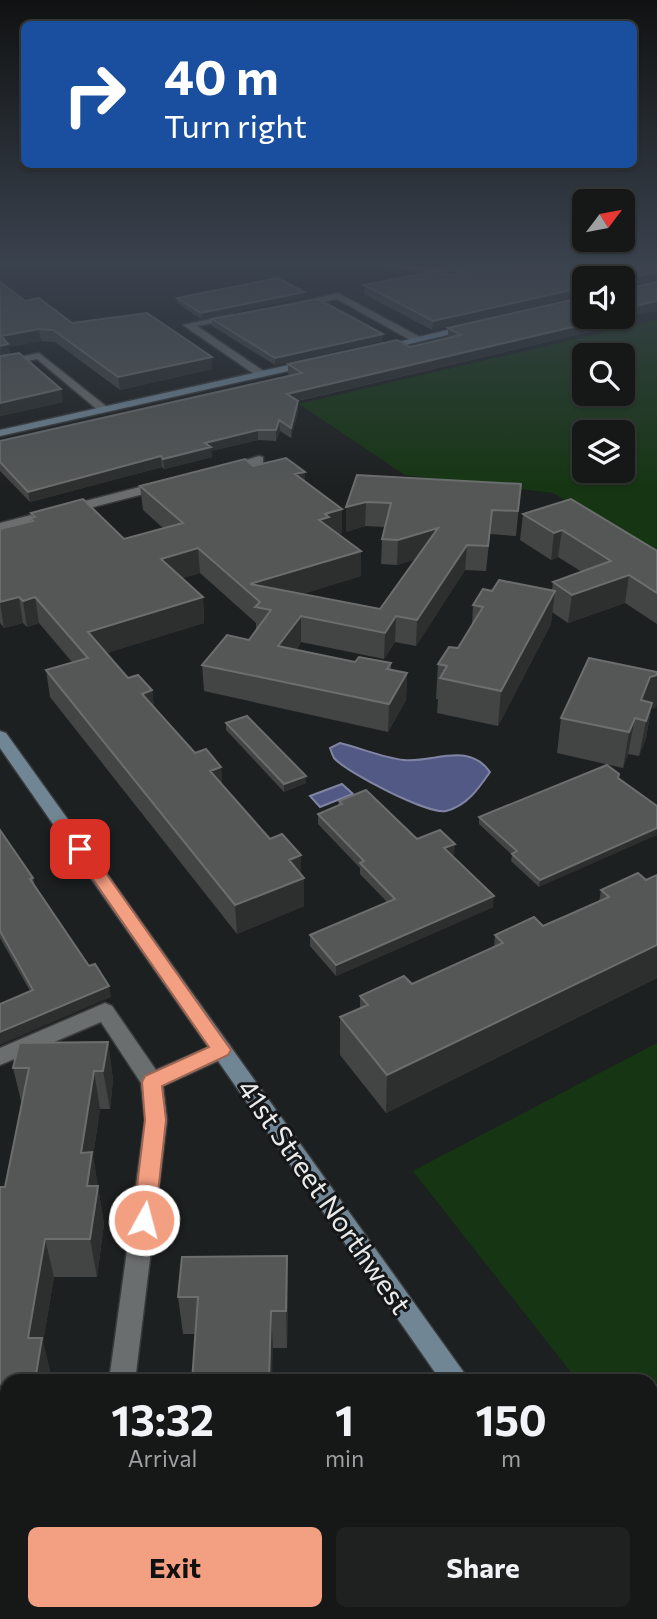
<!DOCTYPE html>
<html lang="en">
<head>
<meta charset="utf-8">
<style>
  body { margin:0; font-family:Commissioner,sans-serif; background:#1f2121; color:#f1f3f6; height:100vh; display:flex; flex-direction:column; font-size:26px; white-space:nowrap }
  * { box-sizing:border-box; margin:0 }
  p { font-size:23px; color:#9ea0a2 }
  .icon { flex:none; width:38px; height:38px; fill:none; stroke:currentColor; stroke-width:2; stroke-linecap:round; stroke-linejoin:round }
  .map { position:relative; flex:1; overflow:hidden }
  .side { position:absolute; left:0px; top:1374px; width:658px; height:247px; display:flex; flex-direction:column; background:#161818; border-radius:21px 21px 0 0; box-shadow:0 2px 5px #0004,0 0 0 2px #353737 }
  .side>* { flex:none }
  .top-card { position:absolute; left:21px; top:21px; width:616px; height:147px; border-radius:10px; box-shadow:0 2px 5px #0004,0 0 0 2px #353737; background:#1a4fa0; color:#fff; overflow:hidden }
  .needle { width:46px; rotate:58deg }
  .buttons { position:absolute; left:572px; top:189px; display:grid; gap:14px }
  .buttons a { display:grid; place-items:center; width:63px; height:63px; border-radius:10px; background:#161818; box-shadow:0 2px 5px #0004,0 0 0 2px #353737; font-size:35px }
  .pin { position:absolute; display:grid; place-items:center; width:60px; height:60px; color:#fff; margin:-30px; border-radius:14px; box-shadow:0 4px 10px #0006 }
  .me { position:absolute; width:77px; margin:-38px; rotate:7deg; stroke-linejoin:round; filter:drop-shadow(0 0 5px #0008) }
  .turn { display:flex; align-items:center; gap:24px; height:147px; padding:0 28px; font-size:32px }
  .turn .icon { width:91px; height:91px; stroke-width:2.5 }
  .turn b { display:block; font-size:49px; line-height:60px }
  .eta { display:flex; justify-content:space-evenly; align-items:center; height:119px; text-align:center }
  .eta b { font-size:42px; font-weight:700; line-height:49px }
  .primary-button { display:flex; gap:14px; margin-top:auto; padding:14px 28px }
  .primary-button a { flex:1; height:80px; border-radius:10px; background:#f39f82; color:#111; font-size:28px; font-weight:700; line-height:80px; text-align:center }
  .primary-button a+a { background:#1f2121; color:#f1f3f6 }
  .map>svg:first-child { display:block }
  .green { fill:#163613; fill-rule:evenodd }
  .water { fill:#535985; stroke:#8085a4; stroke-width:2 }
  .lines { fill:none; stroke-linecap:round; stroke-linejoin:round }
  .street-casing { stroke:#393b3c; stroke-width:3 }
  .secondary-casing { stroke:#393b3c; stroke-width:3 }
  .street { fill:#6b6e6e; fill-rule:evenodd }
  .secondary { fill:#718695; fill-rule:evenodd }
  .wall { fill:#434545 }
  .shaded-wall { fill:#2c2f2e }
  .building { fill:#545756; stroke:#6c6e6e; stroke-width:2 }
  .route { fill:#f39f82; stroke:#9e6754; stroke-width:2 }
  .labels { text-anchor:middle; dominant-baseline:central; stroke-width:6; stroke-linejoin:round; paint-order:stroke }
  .near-street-label { font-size:28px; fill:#e9ebeb; stroke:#141617 }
</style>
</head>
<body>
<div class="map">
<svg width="657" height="1619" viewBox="0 0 657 1619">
  <rect width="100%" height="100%" fill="#1d2020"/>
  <g class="green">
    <polygon points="229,261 381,261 267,282"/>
    <path d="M657,320V555L553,493L405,475L299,404ZM584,355H623V394H584ZM584,432H623V471H584Z"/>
    <polygon points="657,1043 657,1482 651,1474 651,1381 578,1381 413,1171"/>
    <polygon points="7,1485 7,1561 0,1565 0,1489"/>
  </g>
  <g class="water">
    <path d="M340,743C361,748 383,758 404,760C434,763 468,741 490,772C479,788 467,806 446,811C429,815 347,773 334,758C333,756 331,751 330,748Z"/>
    <polygon points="342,784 353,794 320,807 310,796"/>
  </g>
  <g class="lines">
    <defs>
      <g id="street">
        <path d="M381,261L428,268L505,261C477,278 412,273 381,265Z"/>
        <polygon points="338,293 420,337 421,339 412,341 337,299 298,307 293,304"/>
        <polygon points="233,314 238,317 236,319 197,326 265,372 265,376 257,376 183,325"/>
        <polygon points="39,353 107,407 107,411 99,411 37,359 0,367 0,361"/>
        <polygon points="259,456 263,457 263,463 227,472 221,468"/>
        <polygon points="163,481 169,485 167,488 0,531 0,523"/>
        <polygon points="105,1003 112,1006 156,1070 221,1042 229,1044 232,1050 229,1056 163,1086 167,1120 135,1381 109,1381 145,1120 141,1083 101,1022 0,1065 0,1048"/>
        <polygon points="79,1614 109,1614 108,1619 78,1619"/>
        <polygon points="565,1614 601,1614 599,1619 563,1619"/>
      </g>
      <g id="secondary">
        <polygon points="471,324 476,327 474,329 379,351 374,348"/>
        <polygon points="311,360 316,363 315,365 0,436 0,430"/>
        <polygon points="0,731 6,733 470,1381 441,1381 0,748"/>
        <polygon points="607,1614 639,1614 641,1619 609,1619"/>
      </g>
    </defs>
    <use href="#street" class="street-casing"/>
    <use href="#secondary" class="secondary-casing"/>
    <use href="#street" class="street"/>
    <use href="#secondary" class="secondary"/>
  </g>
  <g class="wall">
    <polygon points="417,261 478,261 426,265"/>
    <polygon points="657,261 657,280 623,286 623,278 584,278 584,296 583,295 432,330 364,294 364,285 447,275 448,266 479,264"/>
    <polygon points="0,282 25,301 72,323 212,369 120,390 55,342 41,341 9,347 10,354 63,402 0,416"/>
    <polygon points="657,282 657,310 619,318 618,325 298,401 298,411 291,438 280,431 276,441 258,440 211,451 212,457 164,469 162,467 30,502 0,471 0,441 291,376 288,374 288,364 410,347 448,338 448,328"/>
    <polygon points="304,297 201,319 177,303 177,298"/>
    <polygon points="212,319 383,334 382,341 275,365 212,326"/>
    <polygon points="253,466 305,472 305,481 342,509 342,533 338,534 361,576 302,594 380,609 416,559 397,565 381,564 382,539 385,527 365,526 346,532 346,507 357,475 521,484 516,536 490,534 486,571 465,570 416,646 395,642 384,659 301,642 296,650 355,662 391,663 391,670 407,673 406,700 388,732 204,691 202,665 249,640 256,630 256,623 200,573 182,578 203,597 204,623 106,653 128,678 152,690 154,708 195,753 221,767 222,785 301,874 304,906 237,934 50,697 46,670 72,662 39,623 27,627 23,623 4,628 0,623 0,529 30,522 30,518 32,517 31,513 124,539 163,528 143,510 140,486"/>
    <polygon points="523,514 657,551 657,624 625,603 568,623 552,612 551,624 498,726 437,713 438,699 436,699 438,664 458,648 472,625 473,605 492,591 552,590 553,582 582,572 558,557 551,560 520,540"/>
    <polygon points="657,672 657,701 656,707 651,709 646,738 639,756 628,754 623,768 557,753 561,718"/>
    <polygon points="226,723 306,783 284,792 226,730"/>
    <polygon points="619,774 539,887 511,861 512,855 479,824 479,817"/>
    <polygon points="339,801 417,839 454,855 452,855 493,907 336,976 310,946 310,935 387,902 360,874 360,868 318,824 318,814 338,805"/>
    <polygon points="0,830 33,878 35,886 111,997 30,991 0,938"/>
    <polygon points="638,873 657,978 386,1113 340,1055 340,1017 360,1008 360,996 412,984 494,948 495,935 543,926 599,902 601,890"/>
    <polygon points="108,1042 113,1080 110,1109 100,1109 93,1156 104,1224 97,1277 54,1277 43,1342 51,1375 50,1381 7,1381 7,1438 0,1438 0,1187 5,1187 22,1105 13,1068"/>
    <polygon points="287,1256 288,1294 287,1348 273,1348 195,1334 183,1334 178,1297"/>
  </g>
  <g class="shaded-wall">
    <polygon points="426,261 478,261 426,265"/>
    <polygon points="657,272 657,280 623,286 624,278"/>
    <polygon points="584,287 583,295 432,330 433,321"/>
    <polygon points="304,292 304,297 201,319 201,313"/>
    <polygon points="657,301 657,310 619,318 618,325 287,403 287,394 609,317 623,317 623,309"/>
    <polygon points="39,329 41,341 9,347 10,356 0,359 1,336"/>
    <polygon points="383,334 382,341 275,365 275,358"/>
    <polygon points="212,357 212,369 120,390 118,377"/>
    <polygon points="61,389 63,402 0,416 0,403"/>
    <polygon points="298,401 298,411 291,438 291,428"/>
    <polygon points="279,420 280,431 276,441 276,430"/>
    <polygon points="258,430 258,440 211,451 212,457 164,469 163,459 205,443"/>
    <polygon points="161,456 162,467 30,502 28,492"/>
    <polygon points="305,472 305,495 295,474"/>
    <polygon points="366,502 365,526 346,532 346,507"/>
    <polygon points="342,509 342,533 329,537 319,520 325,514"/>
    <polygon points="438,528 437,553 397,565 398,540"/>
    <polygon points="562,530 558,557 551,560 554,533"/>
    <polygon points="467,545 465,570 416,646 417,620"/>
    <polygon points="198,548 200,573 163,584 161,559"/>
    <polygon points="361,551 361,576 260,607 260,602 250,584"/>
    <polygon points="629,575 625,603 568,623 572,595"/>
    <polygon points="555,591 551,624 498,726 501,691"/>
    <polygon points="19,597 23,623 4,628 0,602"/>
    <polygon points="35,597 39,623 27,627 23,601"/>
    <polygon points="203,597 204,623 91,658 88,632"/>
    <polygon points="301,616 301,642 279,673 278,646"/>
    <polygon points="396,616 395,642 384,659 385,633"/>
    <polygon points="407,673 406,700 388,732 389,704"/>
    <polygon points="657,675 657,701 656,707 651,709 646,738 639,756 646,721 641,700 650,677"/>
    <polygon points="152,690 155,717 142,694"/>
    <polygon points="635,718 628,754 623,768 629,732"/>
    <polygon points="221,767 223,795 210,771"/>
    <polygon points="306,776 306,783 284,792 284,784"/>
    <polygon points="657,828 657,835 539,887 540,880"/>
    <polygon points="455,844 454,855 443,859 444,848"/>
    <polygon points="301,855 301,879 304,878 304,906 237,934 235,905 289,860"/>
    <polygon points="494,896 493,907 336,976 336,965"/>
    <polygon points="657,945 657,978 386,1113 387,1075"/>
    <polygon points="109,986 111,997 0,1045 0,1032"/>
    <polygon points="108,1042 113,1080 110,1109 103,1071"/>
    <polygon points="94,1071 100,1109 93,1156 104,1224 97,1277 90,1239 81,1153"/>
    <polygon points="45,1239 54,1277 43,1342 51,1375 50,1381 35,1381 28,1338"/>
    <polygon points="287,1256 288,1294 287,1348 286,1311"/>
    <polygon points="271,1311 273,1348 272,1381 269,1381"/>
  </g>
  <g class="building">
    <polygon points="489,261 657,261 657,272 624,278 623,280 623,278 584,278 584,287 433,321 364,285 426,273 469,276 448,266 479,264"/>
    <polygon points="278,278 304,292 201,313 177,298"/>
    <polygon points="0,282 25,301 39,298 72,323 147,313 212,357 118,377 53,330 39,329 1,336 8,344 0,346"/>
    <polygon points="657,282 657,301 623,309 623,287 625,289"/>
    <polygon points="584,297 584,317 615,317 287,394 298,401 291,428 279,420 276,430 258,430 205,443 211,447 163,459 161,456 28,492 0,462 0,441 302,373 288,364 397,340 410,347 461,335 448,328"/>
    <polygon points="318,299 383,334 275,358 212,319"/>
    <polygon points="19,353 61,389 0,403 0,356"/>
    <polygon points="286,458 305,472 295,474 342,509 325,514 329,517 319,520 361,551 250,584 380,609 438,528 398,540 382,539 391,503 366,502 346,507 357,475 521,484 518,511 492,510 488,546 467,545 417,620 396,616 385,633 301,616 278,646 355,662 359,657 391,663 387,669 407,673 389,704 202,665 227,635 249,640 271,610 255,607 260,602 198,548 161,559 203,597 88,632 128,678 138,675 152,690 142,694 195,753 206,749 221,767 210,771 270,839 282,834 301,855 289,860 304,878 235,905 46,670 88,658 35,597 23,601 19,597 0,602 0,529 33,521 30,518 35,517 31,513 83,499 124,539 183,523 140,486 245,459 253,466"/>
    <polygon points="571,499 657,551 657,593 629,575 572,595 553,582 611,561 562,530 554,533 523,514"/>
    <polygon points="499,580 555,591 501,691 440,678 447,666 438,664 449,647 458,648 483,607 473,605 483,589 492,591"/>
    <polygon points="589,658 657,672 657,675 650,677 641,700 652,703 646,721 635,718 629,732 561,718"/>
    <polygon points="247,716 306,776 284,784 226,723"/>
    <polygon points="607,765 619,774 618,778 657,806 657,828 540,880 512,854 517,851 479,817"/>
    <polygon points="366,790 417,839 440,830 455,844 444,848 494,896 336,965 310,935 395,899 360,863 364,861 318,814 342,804 339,801"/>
    <polygon points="0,830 33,878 30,879 89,966 95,964 109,986 0,1032 0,1004 33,990 0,931"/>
    <polygon points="638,873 646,880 657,875 657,945 387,1075 340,1017 368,1005 360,996 404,976 412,984 503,943 495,935 534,917 543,926 566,916 609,897 601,890"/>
    <polygon points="108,1042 103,1071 94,1071 81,1153 92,1152 87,1186 98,1186 90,1239 45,1239 28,1338 42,1338 35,1381 7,1381 7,1402 0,1402 0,1187 5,1187 29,1068 13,1068 19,1043"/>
    <polygon points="287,1256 286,1311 271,1311 269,1381 192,1381 198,1297 178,1297 182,1257"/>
    <polygon points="198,1614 290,1614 290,1619 197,1619"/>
  </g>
  <linearGradient id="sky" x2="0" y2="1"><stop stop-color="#101212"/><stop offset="0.54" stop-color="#3a424e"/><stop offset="1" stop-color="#3a424e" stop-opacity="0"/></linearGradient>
  <rect width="657" height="487" fill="url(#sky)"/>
  <polygon class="route" points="80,844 86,845 231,1050 228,1055 162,1086 166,1120 155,1220 151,1227 144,1230 136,1227 133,1220 145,1120 142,1082 145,1076 209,1047 72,849"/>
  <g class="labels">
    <g class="near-street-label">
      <text transform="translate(325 1196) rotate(55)">41st Street Northwest</text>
    </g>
  </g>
</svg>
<div class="buttons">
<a><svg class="needle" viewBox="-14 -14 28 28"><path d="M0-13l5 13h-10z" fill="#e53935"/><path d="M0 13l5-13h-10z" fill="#9ea0a2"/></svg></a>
<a><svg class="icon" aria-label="sound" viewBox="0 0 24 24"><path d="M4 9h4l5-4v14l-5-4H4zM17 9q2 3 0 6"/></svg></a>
<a><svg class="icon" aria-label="search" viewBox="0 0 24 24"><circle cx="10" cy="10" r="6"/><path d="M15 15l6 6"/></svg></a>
<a><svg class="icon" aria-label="layers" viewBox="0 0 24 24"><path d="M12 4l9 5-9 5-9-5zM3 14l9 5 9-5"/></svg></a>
</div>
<div class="pin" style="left:80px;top:849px;background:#d93025"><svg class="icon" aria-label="arrive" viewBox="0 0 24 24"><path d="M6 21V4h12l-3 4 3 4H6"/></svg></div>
<svg class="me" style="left:144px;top:1220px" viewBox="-20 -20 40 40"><circle r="17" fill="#f39f82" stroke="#fff" stroke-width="3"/><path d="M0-11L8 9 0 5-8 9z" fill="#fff"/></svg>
<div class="top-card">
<div class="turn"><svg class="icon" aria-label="right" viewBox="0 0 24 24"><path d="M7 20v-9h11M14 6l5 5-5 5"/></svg><div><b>40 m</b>Turn right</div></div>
</div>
<section class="side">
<div class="eta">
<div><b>13:32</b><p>Arrival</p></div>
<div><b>1</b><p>min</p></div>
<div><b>150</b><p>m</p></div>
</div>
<div class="primary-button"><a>Exit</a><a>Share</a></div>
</section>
</div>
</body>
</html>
